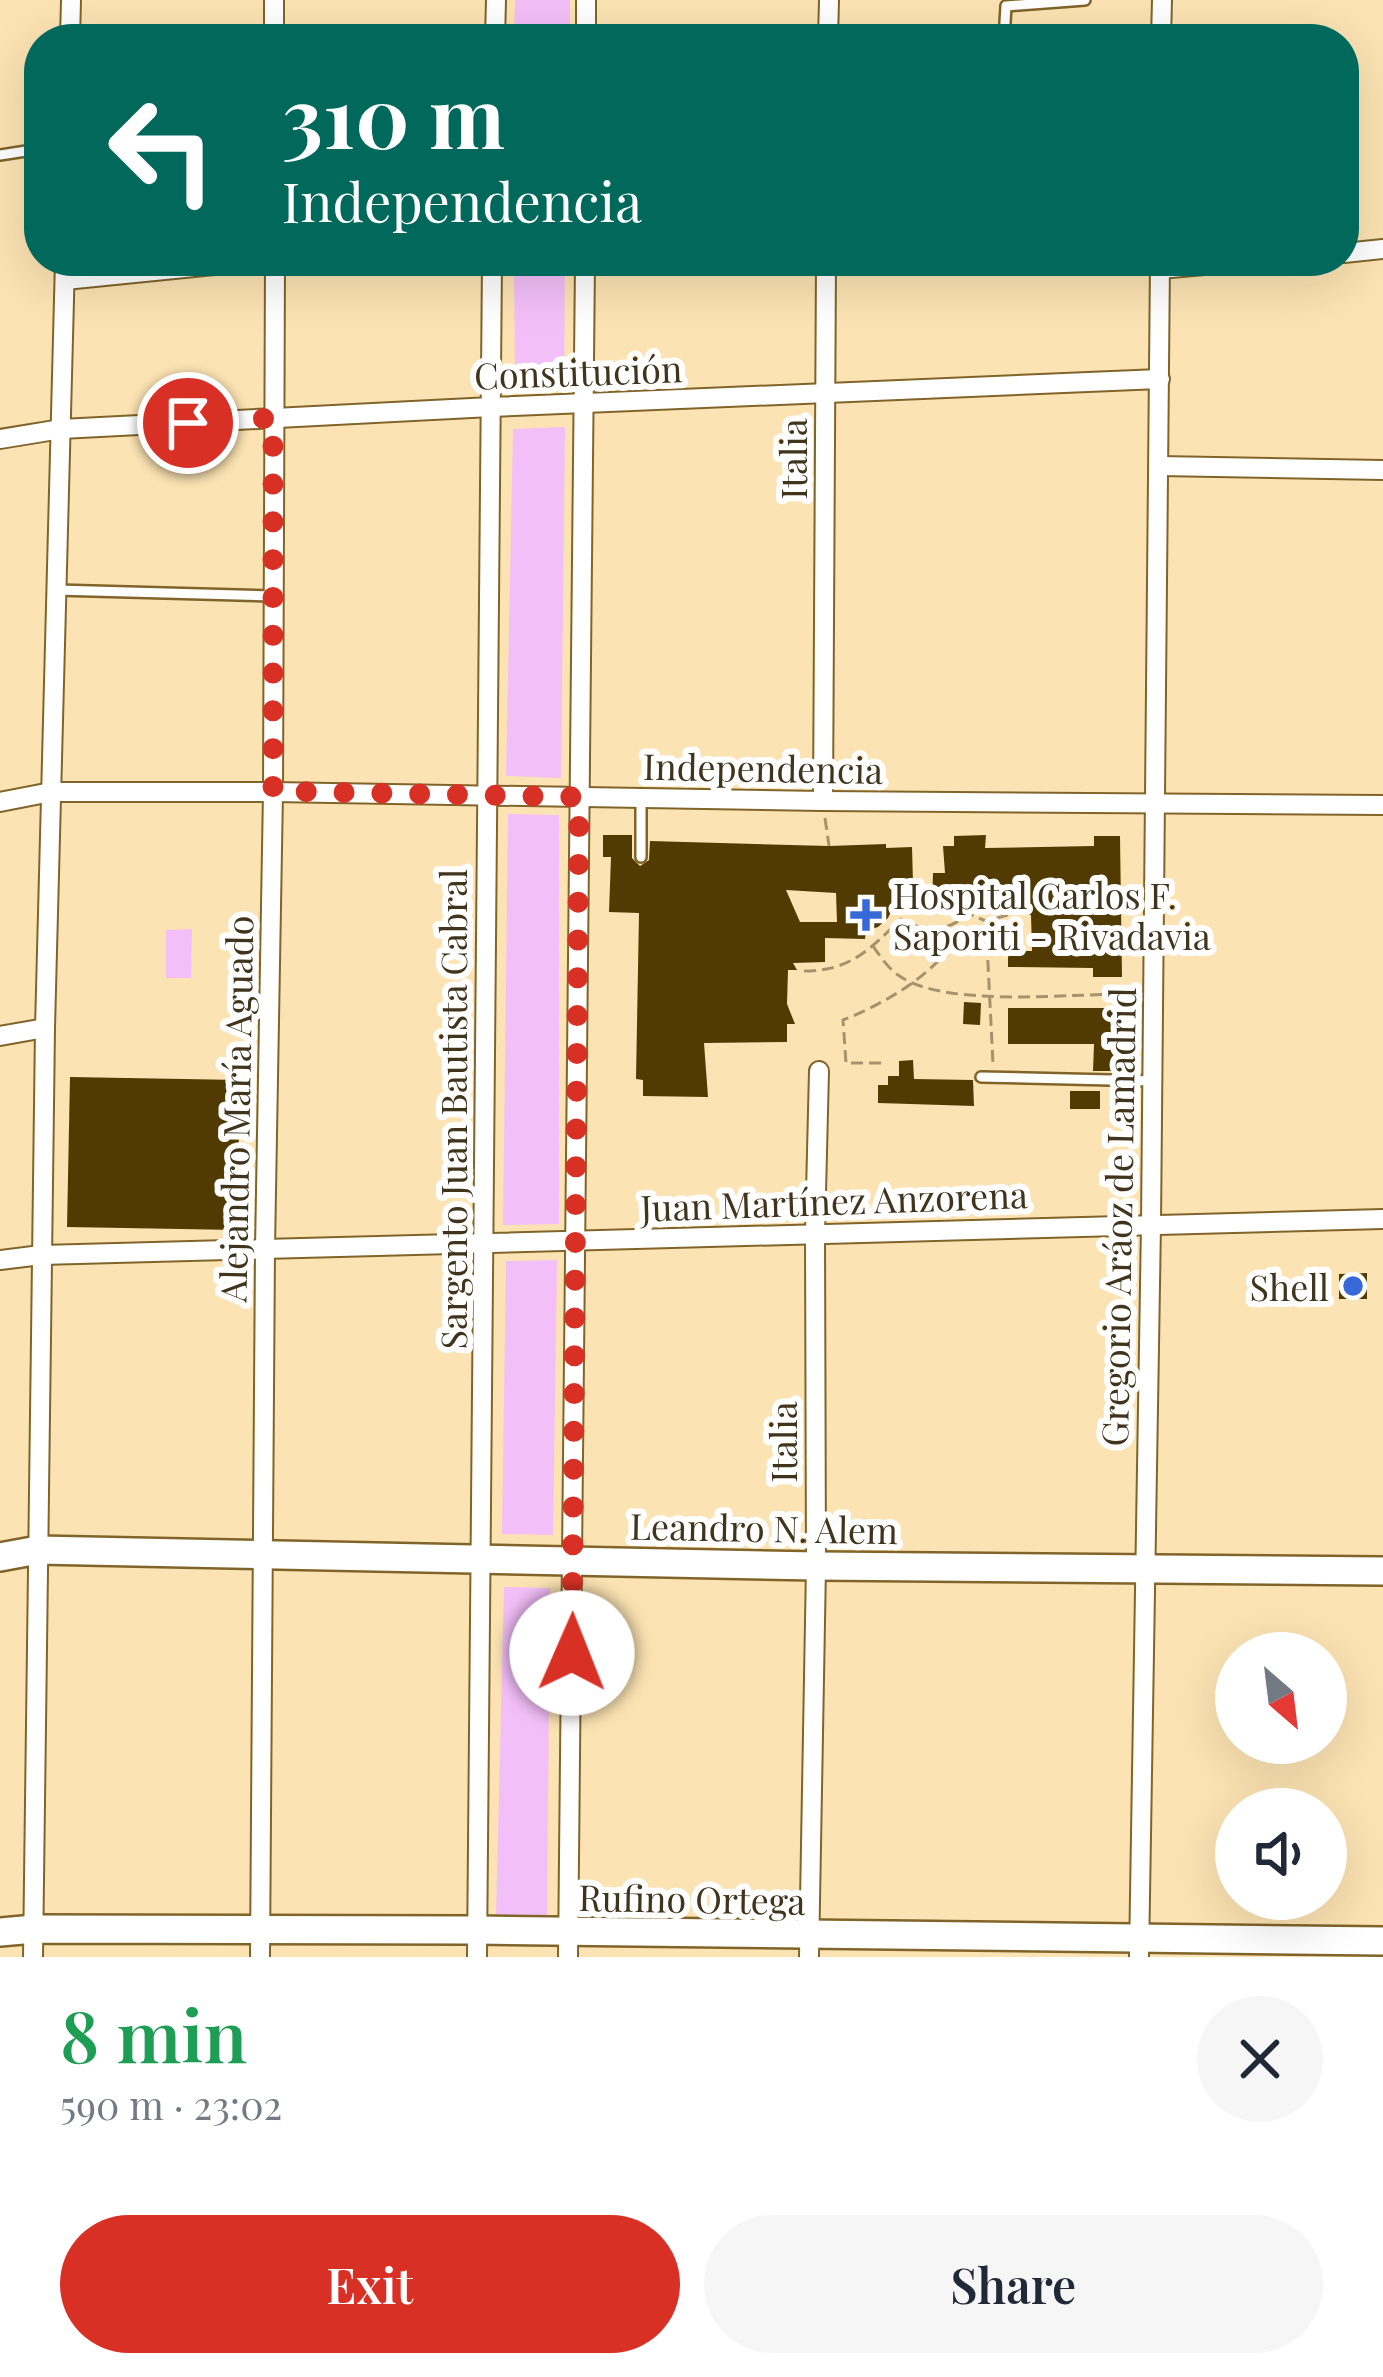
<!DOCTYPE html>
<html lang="en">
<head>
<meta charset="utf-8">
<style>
  body { margin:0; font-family:"Playfair Display",serif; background:#f6f6f7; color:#1f2937; height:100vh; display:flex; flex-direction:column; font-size:45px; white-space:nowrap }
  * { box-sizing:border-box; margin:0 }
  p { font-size:39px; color:#747a83 }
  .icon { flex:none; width:66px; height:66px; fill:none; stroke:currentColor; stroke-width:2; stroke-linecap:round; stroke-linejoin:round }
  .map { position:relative; height:1957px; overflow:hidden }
  .drawer { display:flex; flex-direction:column; background:#fff; flex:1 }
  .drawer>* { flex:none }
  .hud { position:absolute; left:24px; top:24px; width:1335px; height:252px; border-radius:48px; box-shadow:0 12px 48px #0002; background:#00695c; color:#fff; overflow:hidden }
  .needle { width:78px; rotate:152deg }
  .controls { position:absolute; left:1215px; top:1632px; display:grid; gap:24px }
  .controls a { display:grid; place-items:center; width:132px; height:132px; border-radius:50%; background:#fff; box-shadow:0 12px 48px #0002; font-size:60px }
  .pin { position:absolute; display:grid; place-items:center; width:102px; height:102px; color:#fff; margin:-51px; border:6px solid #fff; border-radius:50%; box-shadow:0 3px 12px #0007 }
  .me { position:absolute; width:132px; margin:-66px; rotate:1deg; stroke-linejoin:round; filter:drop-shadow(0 0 9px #0008) }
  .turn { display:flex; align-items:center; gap:42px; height:252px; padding:0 60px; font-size:54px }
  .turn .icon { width:156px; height:156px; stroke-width:2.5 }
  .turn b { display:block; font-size:84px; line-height:102px }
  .round { display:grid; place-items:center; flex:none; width:126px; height:126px; border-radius:63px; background:#f6f6f7 }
  .summary { display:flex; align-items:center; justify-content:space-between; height:204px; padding:0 60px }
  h1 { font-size:72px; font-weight:600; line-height:90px; color:#1e9e55 }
  .action { display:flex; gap:24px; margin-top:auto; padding:24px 60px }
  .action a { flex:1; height:138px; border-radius:72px; background:#d93025; color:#fff; font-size:48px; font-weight:600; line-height:138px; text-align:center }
  .action a+a { background:#f6f6f7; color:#1f2937 }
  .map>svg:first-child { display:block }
  .green { fill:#f3bff8 }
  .building { fill:#523b03; fill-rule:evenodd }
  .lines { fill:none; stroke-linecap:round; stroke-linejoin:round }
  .lane-casing { stroke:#806429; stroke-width:14 }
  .street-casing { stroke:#806429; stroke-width:22 }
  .secondary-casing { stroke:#806429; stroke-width:32 }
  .path { stroke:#a6936e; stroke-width:3; stroke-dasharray:12 6; stroke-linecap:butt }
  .lane { stroke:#fff; stroke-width:9 }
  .street { stroke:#fff; stroke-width:18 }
  .secondary { stroke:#fff; stroke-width:27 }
  .route { stroke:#d93025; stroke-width:21; stroke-dasharray:0 37.8 }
  .poi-dot { fill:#3769d9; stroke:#fff; stroke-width:4.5 }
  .labels { text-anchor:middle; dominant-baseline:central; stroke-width:12; stroke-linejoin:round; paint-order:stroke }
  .street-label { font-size:36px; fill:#41341c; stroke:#fff }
  .poi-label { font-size:36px; fill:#41341c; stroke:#fff; text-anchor:start }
</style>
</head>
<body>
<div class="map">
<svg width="1383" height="1957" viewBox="0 0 1383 1957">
  <rect width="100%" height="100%" fill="#fce3b3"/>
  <g class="green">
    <polygon points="515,0 570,0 570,39 514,39"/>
    <polygon points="514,261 565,261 564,389 515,391"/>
    <polygon points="565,427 561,778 506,776 513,429"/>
    <polygon points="508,814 559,815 559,1224 503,1225"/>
    <polygon points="192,929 191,978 166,978 166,930"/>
    <polygon points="557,1260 553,1535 502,1534 506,1261"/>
    <polygon points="504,1587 550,1588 547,1916 496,1915"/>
  </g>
  <g class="building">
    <path d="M603,835H632V858L640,866L649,860L650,841L829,846L886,844V848L912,847L913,883L903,882V901H896L888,918L878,927L866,931L865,939L825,938V962L793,963L797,970H788L787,1004L795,1024H787V1042L704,1043L708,1097L643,1096V1080L636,1079L639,913L609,912L611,857H603ZM786,890L836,893L837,922H800Z"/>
    <polygon points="986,835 985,848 1094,846 1094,836 1120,836 1122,977 1093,977 1093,968 1008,967 1008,951 1032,951 1031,915 1022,913 1013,904 978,903 959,912 951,912 951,902 932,903 933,873 945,873 943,846 954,846 954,836"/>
    <polygon points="964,1002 981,1003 980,1025 963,1024"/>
    <polygon points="1008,1008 1121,1008 1120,1071 1093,1071 1094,1044 1008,1044"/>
    <polygon points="913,1060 914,1079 973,1080 974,1106 878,1103 878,1085 888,1085 888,1076 899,1076 899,1061"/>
    <polygon points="70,1077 240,1080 237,1230 67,1227"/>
    <rect x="1070" y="1091" width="30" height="18"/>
    <polygon points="1367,1273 1367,1299 1339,1299 1339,1274"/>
  </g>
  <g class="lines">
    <defs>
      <g id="lane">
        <polyline points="1004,39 1006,6 1085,0"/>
        <polyline points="0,155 39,149"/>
        <polyline points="56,590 272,596"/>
        <polyline points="641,857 641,798"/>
        <polyline points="981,1077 1153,1081"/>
      </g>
      <g id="street">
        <polyline points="274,0 274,39"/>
        <polyline points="70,39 71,0"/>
        <polyline points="495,39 496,0"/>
        <polyline points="586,39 586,0"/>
        <polyline points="828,39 829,0"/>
        <polyline points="1161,39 1162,0"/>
        <polyline points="1344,253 1383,249"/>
        <polyline points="1160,269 1249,261"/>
        <polyline points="65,280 254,261"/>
        <polyline points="0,439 61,429 491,407 1160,379"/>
        <polyline points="1159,466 1383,470"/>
        <polyline points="823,801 826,261"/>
        <polyline points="0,802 51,792 273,792 823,801 1383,805"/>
        <polyline points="0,1036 45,1028"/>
        <polyline points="0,1260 41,1255 1383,1219"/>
        <polyline points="33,1957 45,1028 65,261"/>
        <polyline points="260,1957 265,1249 273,792 275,261"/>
        <polyline points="477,1957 492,261"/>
        <polyline points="568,1957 585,261"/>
        <polyline points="809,1957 816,1566 815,1233 819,1071"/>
        <polyline points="1139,1957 1151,1224 1160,261"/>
      </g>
      <g id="secondary">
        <polyline points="0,1557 38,1550 816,1566 1383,1571"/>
        <polyline points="0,1932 34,1929 477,1930 1383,1941"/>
      </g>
    </defs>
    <use href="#lane" class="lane-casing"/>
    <use href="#street" class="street-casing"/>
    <use href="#secondary" class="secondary-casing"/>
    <g class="path">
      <polyline points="825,818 829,846"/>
      <polyline points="986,924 993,1064"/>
      <path d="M873,946C880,956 888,968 898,975C945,1009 1074,993 1133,994"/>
      <path d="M804,971C850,971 869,950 901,919C926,933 946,932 969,914L986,921L1012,914"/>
      <path d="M881,1063H846L843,1020C875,1008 926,980 946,951C951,943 954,932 958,924"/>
    </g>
    <use href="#lane" class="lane"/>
    <use href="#street" class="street"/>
    <use href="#secondary" class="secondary"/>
  </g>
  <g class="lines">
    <polyline class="route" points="188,423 273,418 273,791 579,797 572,1653"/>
  </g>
  <g class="poi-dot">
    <path d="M860 897h12v12h12v12h-12v12h-12v-12h-12v-12h12z"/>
    <circle cx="1353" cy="1286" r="12"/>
  </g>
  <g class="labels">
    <g class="street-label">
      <text transform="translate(578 371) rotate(-2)">Constitución</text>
      <text transform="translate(792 459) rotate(-90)">Italia</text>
      <text transform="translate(763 767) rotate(1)">Independencia</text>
      <text transform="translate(235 1109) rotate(-89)">Alejandro María Aguado</text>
      <text transform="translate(452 1109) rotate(-90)">Sargento Juan Bautista Cabral</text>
      <text transform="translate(834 1200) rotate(-2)">Juan Martínez Anzorena</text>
      <text transform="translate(1117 1217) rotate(-89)">Gregorio Aráoz de Lamadrid</text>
      <text transform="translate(782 1442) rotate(-90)">Italia</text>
      <text transform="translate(764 1527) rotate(1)">Leandro N. Alem</text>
      <text transform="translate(692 1898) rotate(1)">Rufino Ortega</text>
    </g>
    <g class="poi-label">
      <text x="893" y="894">Hospital Carlos F.<tspan x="893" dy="41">Saporiti - Rivadavia</tspan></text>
      <text x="1329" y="1286" text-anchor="end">Shell</text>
    </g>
  </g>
</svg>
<div class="controls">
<a><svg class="needle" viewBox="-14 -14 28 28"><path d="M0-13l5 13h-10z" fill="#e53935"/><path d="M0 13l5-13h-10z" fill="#747a83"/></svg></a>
<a><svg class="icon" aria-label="sound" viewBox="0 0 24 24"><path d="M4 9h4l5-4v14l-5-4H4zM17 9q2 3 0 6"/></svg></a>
</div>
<div class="pin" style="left:188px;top:423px;background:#d93025"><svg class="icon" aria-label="arrive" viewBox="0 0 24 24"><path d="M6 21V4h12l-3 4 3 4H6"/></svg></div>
<svg class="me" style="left:572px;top:1653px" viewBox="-20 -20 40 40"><circle r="19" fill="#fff"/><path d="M0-13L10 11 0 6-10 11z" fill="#d93025"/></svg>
<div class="hud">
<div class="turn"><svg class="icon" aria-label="left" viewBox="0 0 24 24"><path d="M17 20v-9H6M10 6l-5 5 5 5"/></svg><div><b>310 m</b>Independencia</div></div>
</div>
</div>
<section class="drawer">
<div class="summary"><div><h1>8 min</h1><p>590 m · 23:02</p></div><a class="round"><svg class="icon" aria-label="close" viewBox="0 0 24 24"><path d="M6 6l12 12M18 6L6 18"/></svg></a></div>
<div class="action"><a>Exit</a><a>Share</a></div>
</section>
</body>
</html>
